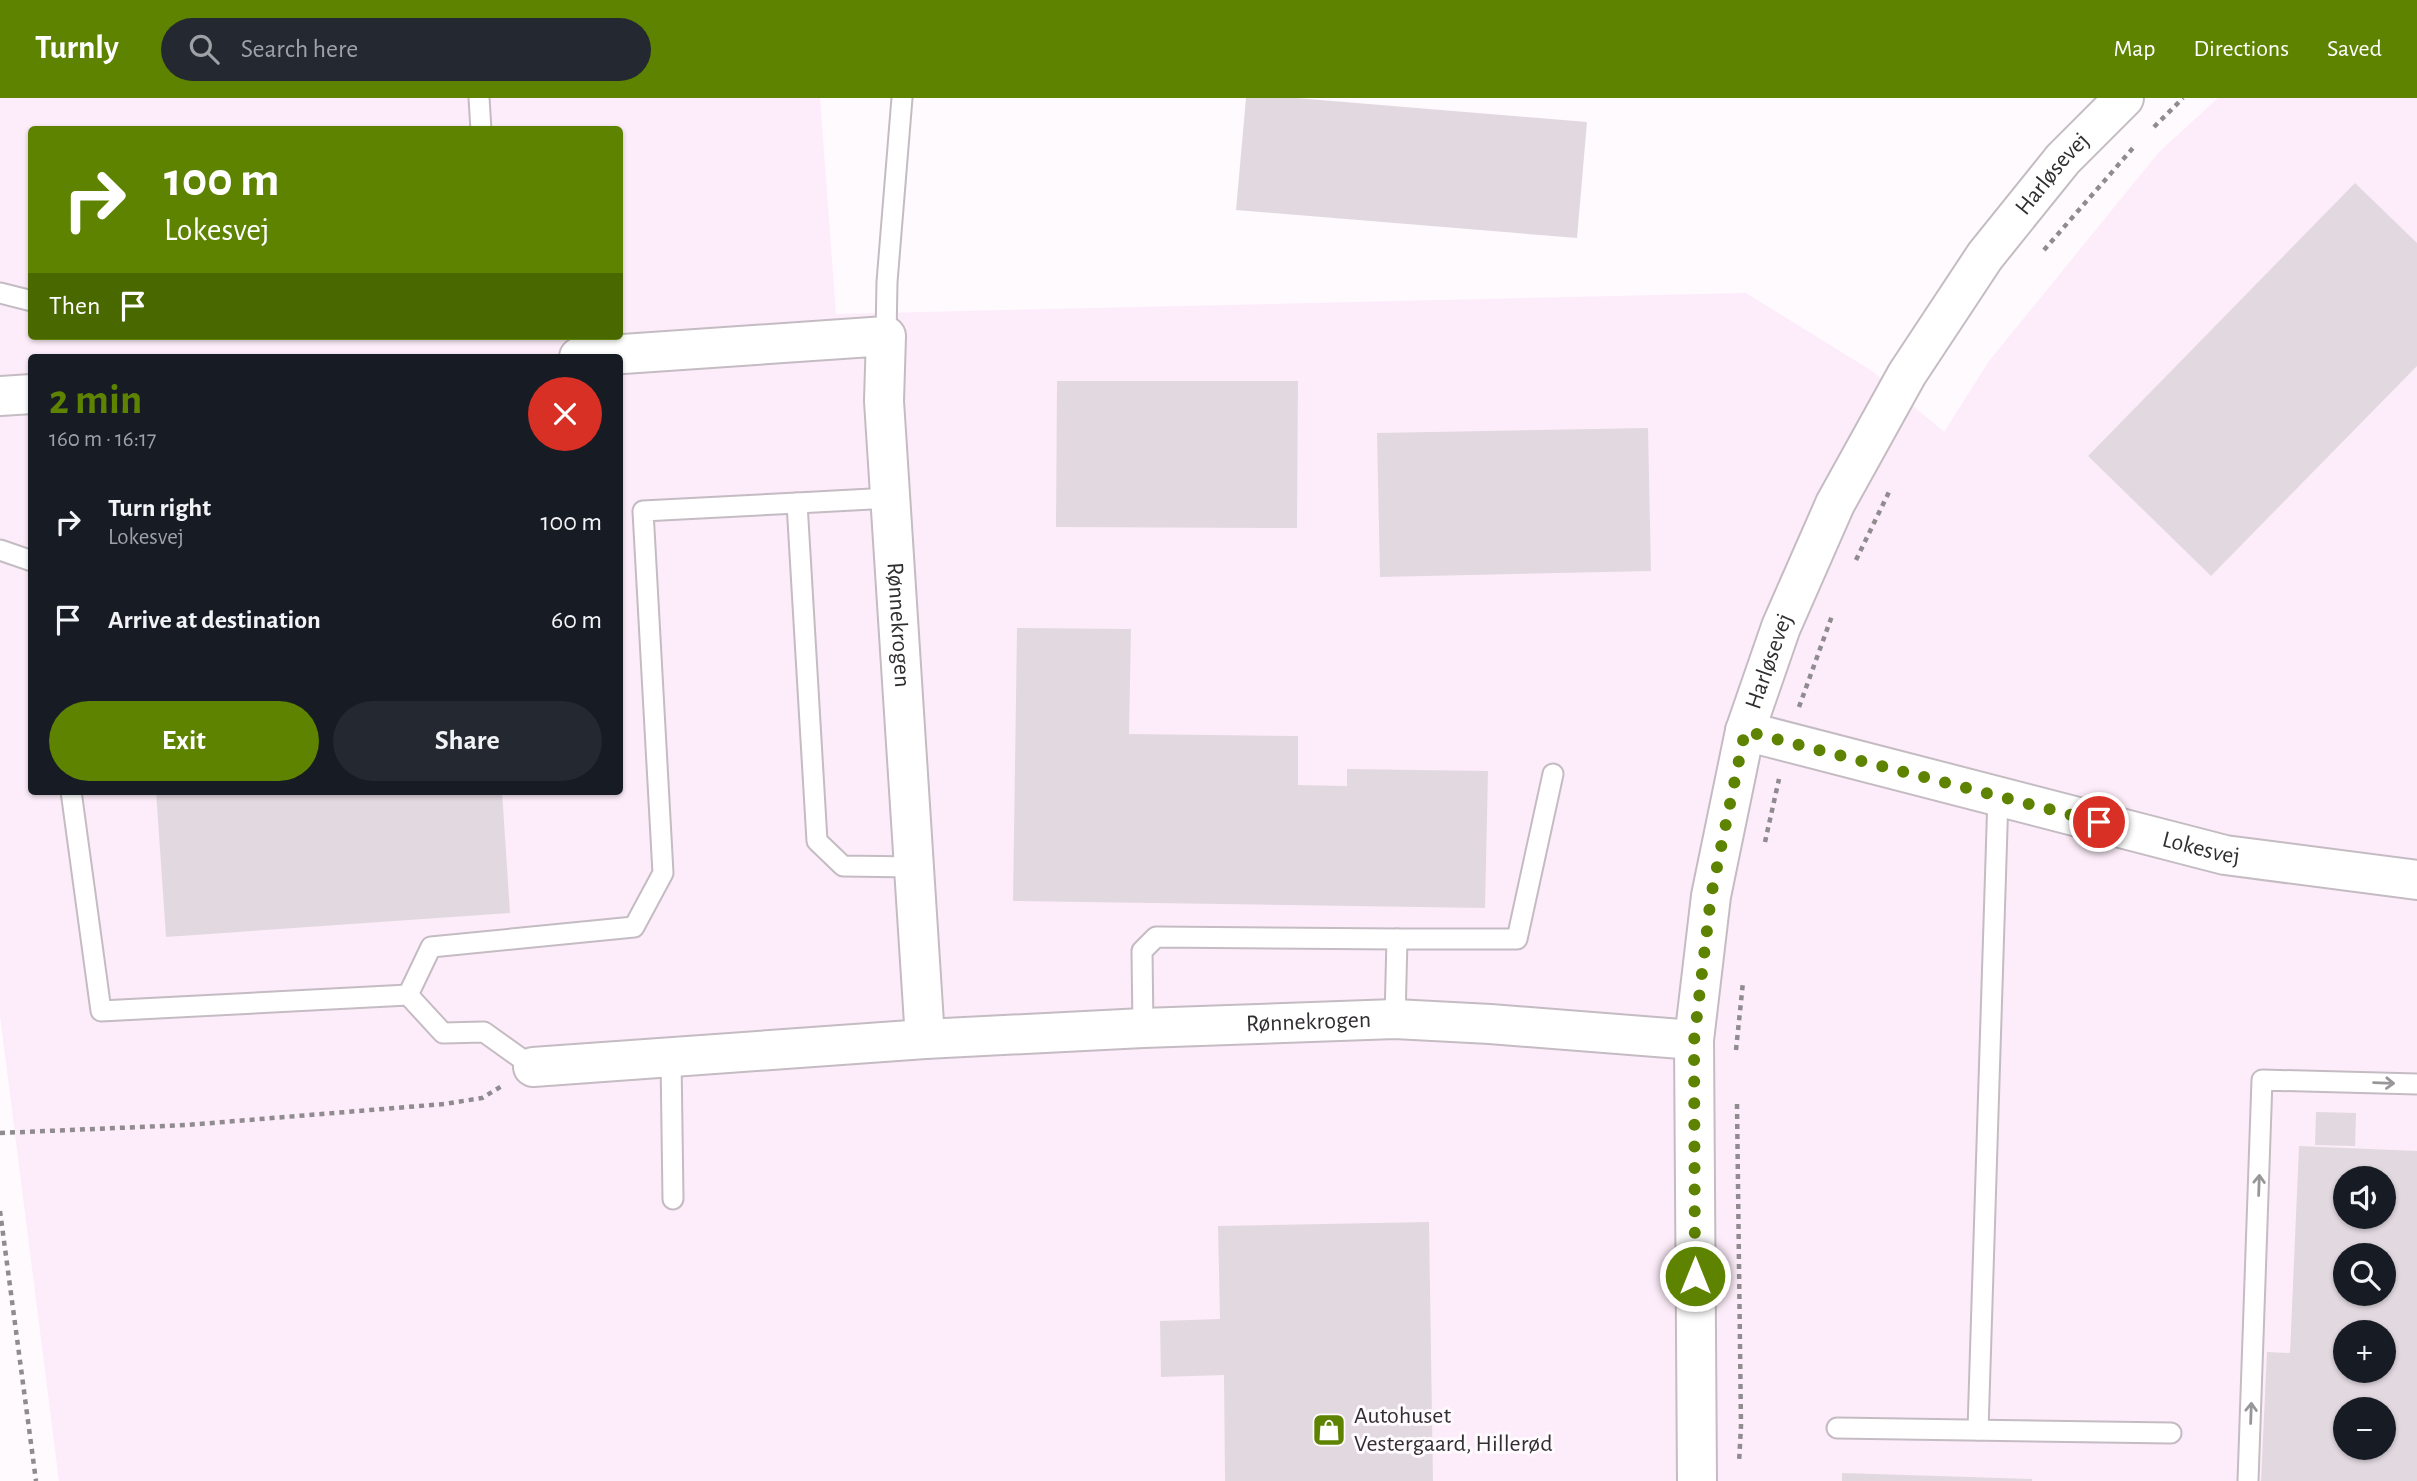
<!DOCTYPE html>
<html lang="en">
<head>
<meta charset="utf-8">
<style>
  body { margin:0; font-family:"Alegreya Sans",sans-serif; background:#242831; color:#f1f3f6; height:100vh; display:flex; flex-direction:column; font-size:26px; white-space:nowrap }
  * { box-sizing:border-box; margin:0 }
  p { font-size:23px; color:#9ea1a6 }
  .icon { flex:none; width:38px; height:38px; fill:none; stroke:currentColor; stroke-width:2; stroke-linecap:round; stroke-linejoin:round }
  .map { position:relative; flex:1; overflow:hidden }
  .panel { position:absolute; left:28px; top:256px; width:595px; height:441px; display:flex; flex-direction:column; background:#171b24; border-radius:7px; box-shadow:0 2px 5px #0004 }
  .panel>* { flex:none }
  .top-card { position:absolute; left:28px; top:28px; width:595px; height:214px; border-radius:7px; box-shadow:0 2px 5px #0004; background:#5d8301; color:#fff; overflow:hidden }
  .buttons { position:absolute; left:2333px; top:1068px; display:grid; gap:14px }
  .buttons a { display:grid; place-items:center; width:63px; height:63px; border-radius:50%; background:#171b24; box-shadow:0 2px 5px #0004; font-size:35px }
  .pin { position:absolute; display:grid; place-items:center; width:60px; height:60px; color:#fff; margin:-30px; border:4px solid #fff; border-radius:50%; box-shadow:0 2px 7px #0007 }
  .me { position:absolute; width:77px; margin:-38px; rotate:0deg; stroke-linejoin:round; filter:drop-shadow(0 0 5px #0008) }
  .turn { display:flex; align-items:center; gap:24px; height:147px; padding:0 21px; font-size:32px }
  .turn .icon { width:91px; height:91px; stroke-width:2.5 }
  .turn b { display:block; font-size:49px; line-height:60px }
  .then { display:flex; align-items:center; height:66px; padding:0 21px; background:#0003; gap:14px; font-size:26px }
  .round { display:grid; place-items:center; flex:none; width:74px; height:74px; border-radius:37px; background:#242831 }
  .headline { display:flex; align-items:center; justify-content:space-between; height:119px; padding:0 21px }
  h1 { font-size:42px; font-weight:700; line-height:52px; color:#5d8301 }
  .button { display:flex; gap:14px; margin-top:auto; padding:14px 21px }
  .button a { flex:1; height:80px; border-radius:42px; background:#5d8301; color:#fff; font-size:28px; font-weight:700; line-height:80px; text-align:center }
  .button a+a { background:#242831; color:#f1f3f6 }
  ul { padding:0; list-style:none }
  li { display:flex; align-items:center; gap:21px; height:98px; padding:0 21px }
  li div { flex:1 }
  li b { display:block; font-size:26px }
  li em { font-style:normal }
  header { display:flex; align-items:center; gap:42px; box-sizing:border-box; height:98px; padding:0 35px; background:#5d8301; color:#fff }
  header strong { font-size:33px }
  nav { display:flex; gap:38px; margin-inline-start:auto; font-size:24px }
  .search { width:490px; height:63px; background:#242831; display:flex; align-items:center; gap:18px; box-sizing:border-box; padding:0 24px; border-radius:38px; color:#9ea1a6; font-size:26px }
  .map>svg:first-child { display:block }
  .built { fill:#fdedfa; fill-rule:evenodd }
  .building { fill:#e2d9e0; fill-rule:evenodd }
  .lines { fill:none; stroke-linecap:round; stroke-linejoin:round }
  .lane-casing { stroke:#c4bcc2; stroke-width:23 }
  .street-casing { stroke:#c4bcc2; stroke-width:42 }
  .secondary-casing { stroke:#c4bcc2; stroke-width:42 }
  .path { stroke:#8f8b8f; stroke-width:4.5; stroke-dasharray:5 5; stroke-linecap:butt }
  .lane { stroke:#fff; stroke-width:19 }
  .street { stroke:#fff; stroke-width:38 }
  .secondary { stroke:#fff; stroke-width:38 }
  .oneway { stroke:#989698 }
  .route { stroke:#5d8301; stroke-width:12; stroke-dasharray:0 21.6 }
  .labels { text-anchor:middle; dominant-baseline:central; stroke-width:6; stroke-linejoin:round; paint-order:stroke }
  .street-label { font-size:24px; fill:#312e31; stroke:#fffafe }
  .poi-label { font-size:24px; fill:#312e31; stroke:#fffafe; text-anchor:start }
</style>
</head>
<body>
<header>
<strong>Turnly</strong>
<div class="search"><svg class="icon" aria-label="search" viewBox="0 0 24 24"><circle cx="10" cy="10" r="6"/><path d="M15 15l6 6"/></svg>Search here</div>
<nav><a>Map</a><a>Directions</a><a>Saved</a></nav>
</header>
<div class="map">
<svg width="2417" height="1383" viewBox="0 0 2417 1383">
  <rect width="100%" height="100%" fill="#fffafe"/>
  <path class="built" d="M0,0H820L836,216L1746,195L1872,273L1944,334L1989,263L2159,54L2218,0H2417V1383H59L0,918ZM32,32H620V238H32ZM32,259H620V693H32ZM2345,1080H2384V1118H2345ZM2345,1157H2384V1195H2345ZM2345,1234H2384V1272H2345ZM2345,1311H2384V1349H2345Z"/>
  <g class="building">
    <polygon points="1246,0 1296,0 1587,24 1577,140 1236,112"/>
    <polygon points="2355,85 2417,145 2417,268 2211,478 2088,358"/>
    <polygon points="1057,283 1298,283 1297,430 1056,429"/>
    <polygon points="1648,330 1651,473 1380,479 1377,335"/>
    <polygon points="1017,530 1131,531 1129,636 1298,638 1298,687 1347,688 1347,671 1488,673 1485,810 1013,803"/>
    <polygon points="156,693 502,693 510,815 166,839"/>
    <polygon points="2316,1014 2356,1015 2355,1048 2315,1047"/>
    <path d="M2299,1048L2417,1053V1383H2261L2267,1254L2290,1255ZM2345,1080H2384V1118H2345ZM2345,1157H2384V1195H2345ZM2345,1234H2384V1272H2345ZM2345,1311H2384V1349H2345Z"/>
    <polygon points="1429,1124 1433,1383 1225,1383 1224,1277 1161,1279 1160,1223 1220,1221 1218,1128"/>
    <polygon points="1842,1375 2032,1381 2032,1383 1842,1383"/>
  </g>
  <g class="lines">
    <defs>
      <g id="lane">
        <polyline points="479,0 481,32"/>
        <polyline points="0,195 32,203"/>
        <polyline points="886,238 887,184 902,0"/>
        <polyline points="890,400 797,405 817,743 843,768 914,769"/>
        <polyline points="0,452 32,463"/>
        <polyline points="71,693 101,913 408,897 443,935 484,934 533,969"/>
        <polyline points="1397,841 1517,841 1553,676"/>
        <polyline points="408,897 431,849 634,829 663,775 643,413 797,405"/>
        <polyline points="1143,930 1142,853 1156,839 1397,841 1395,921"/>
        <polyline points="671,960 673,1101"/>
        <polyline points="1837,1330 2171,1335"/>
        <polyline points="1978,1332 1998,698"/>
        <polyline points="2248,1383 2262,982 2417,986"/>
      </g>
      <g id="street">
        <path id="s1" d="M579,259L886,238L884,303L925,941"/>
        <polyline points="0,298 32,296"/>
        <path id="s2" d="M1745,633L2225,757L2417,782"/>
        <path id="s3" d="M533,969L925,941L1143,930L1395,921L1490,926L1694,942"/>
      </g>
      <g id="secondary">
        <path id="s4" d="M1697,1383L1694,942L1711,798L1745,633L1781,529L1835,406L1907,276L1985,158L2063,61L2124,0"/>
      </g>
    </defs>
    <use href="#lane" class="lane-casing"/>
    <use href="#street" class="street-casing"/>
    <use href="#secondary" class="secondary-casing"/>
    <g class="path">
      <polyline points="2154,29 2183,0"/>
      <polyline points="2044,152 2133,50"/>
      <polyline points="1856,462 1889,394"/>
      <polyline points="1799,609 1833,515"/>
      <polyline points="1765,744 1779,681"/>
      <polyline points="1736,952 1743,884"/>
      <polyline points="1737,1006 1741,1328 1739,1365"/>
      <polyline points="0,1035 187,1027 444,1006 482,1000 502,988"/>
      <polyline points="0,1113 36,1383"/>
    </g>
    <use href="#lane" class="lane"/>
    <use href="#street" class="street"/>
    <use href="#secondary" class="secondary"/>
  </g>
  <defs><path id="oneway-shaft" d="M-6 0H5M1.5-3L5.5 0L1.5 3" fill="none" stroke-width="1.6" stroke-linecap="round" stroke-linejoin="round" transform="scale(1.75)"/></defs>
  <g class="oneway">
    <use href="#oneway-shaft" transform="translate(2384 985) rotate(2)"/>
    <use href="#oneway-shaft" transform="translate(2259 1087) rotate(-88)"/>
    <use href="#oneway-shaft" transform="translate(2251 1315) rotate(-88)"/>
  </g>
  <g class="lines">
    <polyline class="route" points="1695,1178 1694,943 1711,798 1745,633 2099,724"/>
  </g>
  <defs>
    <symbol id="shop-square" viewBox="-11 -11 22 22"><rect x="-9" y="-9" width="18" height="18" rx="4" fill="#5d8301" stroke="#fffafe"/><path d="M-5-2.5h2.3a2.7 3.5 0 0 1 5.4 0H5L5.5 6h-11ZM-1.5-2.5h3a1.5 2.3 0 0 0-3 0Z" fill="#fff"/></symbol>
  </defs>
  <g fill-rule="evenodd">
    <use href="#shop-square" x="1310" y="1313" width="38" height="38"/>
  </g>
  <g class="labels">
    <g class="street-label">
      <text stroke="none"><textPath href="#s4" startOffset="1395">Harløsevej</textPath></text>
      <text stroke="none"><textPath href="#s1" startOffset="597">Rønnekrogen</textPath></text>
      <text stroke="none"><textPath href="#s4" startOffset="828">Harløsevej</textPath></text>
      <text stroke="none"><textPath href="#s2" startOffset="471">Lokesvej</textPath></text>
      <text stroke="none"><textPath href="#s3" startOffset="777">Rønnekrogen</textPath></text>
    </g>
    <g class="poi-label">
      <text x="1354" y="1318">Autohuset<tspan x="1354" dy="28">Vestergaard, Hillerød</tspan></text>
    </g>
  </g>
</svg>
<div class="buttons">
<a><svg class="icon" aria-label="sound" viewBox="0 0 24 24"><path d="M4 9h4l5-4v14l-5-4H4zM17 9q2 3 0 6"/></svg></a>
<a><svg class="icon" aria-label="search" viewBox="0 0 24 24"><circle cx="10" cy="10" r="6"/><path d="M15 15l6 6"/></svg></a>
<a>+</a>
<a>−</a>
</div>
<div class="pin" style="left:2099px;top:724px;background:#d93025"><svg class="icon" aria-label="arrive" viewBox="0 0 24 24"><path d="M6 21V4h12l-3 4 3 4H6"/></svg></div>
<svg class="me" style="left:1695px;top:1178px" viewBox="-20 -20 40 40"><circle r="17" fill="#5d8301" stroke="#fff" stroke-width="3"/><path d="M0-11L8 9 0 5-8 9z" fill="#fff"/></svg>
<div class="top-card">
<div class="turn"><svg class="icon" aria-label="right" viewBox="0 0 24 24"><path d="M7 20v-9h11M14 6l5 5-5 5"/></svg><div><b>100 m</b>Lokesvej</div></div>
<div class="then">Then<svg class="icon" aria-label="arrive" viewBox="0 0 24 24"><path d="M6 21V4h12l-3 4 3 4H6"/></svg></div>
</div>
<section class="panel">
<div class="headline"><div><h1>2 min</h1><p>160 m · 16:17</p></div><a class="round" style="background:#d93025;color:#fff"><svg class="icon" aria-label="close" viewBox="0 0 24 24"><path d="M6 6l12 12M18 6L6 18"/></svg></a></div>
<ul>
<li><svg class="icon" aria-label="right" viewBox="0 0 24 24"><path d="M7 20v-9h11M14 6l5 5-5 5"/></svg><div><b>Turn right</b><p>Lokesvej</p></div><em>100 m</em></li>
<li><svg class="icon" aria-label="arrive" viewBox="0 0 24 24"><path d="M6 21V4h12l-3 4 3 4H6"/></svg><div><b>Arrive at destination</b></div><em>60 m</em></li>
</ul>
<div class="button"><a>Exit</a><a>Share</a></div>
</section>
</div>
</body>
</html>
